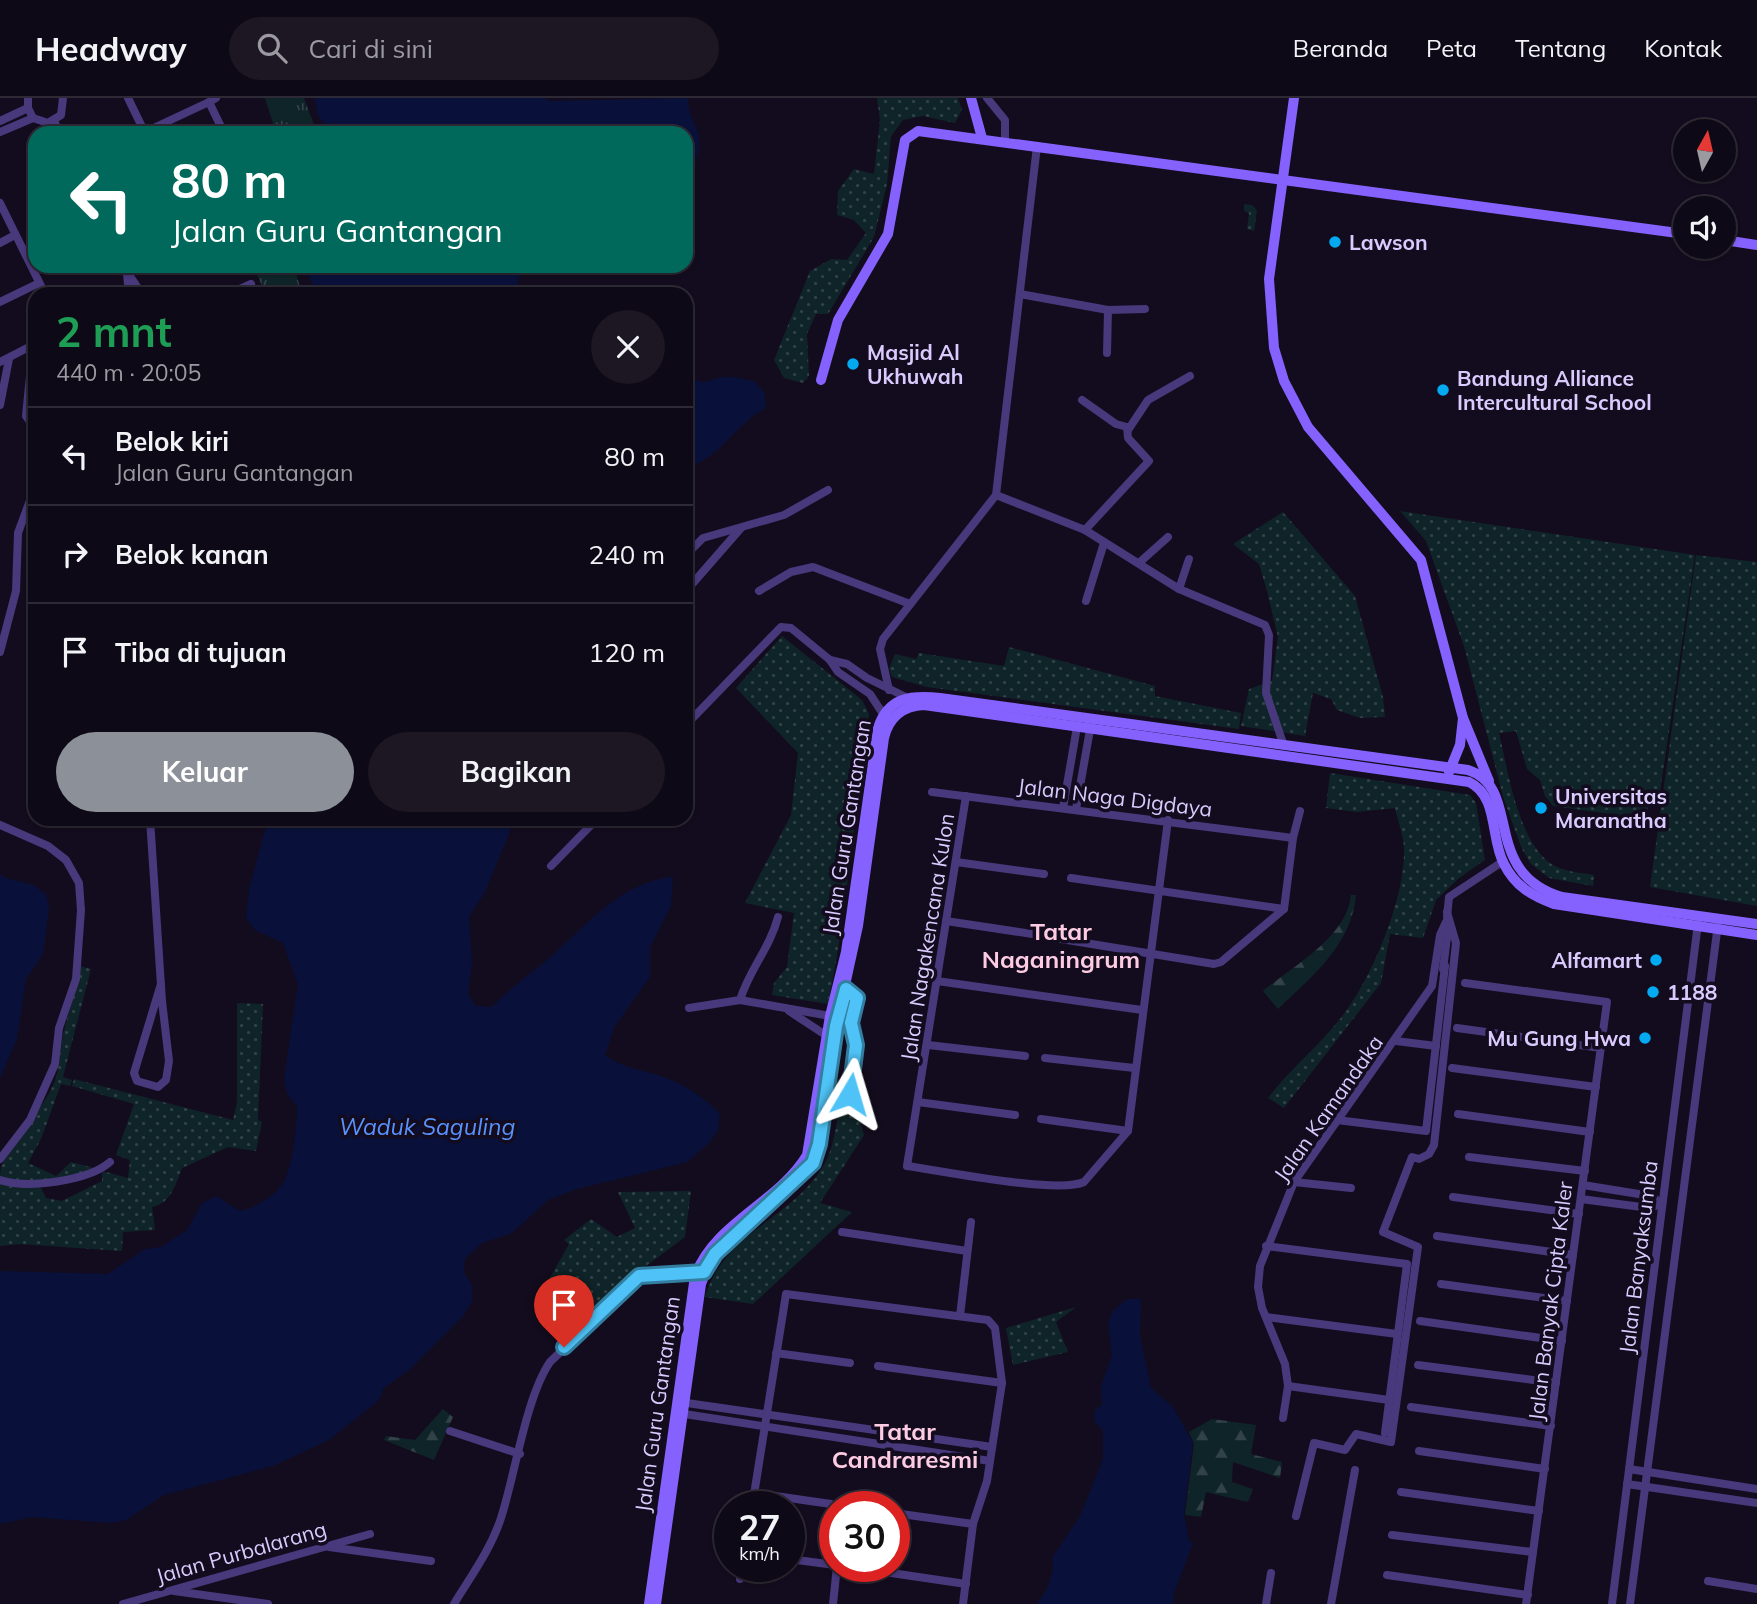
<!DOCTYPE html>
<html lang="id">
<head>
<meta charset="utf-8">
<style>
  body { margin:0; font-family:Mulish,sans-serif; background:#1c1723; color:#f1f3f6; height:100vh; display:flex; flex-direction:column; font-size:26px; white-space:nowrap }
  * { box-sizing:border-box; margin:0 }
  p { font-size:23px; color:#9b9aa1 }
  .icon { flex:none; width:38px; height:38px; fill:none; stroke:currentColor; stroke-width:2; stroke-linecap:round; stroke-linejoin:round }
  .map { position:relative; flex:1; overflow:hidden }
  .sheet { position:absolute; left:28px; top:189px; width:665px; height:539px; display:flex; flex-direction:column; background:#0e0916; border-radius:21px; box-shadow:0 2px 5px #0004,0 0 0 2px #2e2a35 }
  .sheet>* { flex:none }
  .guide { position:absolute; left:28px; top:28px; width:665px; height:147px; border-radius:21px; box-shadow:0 2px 5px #0004,0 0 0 2px #2e2a35; background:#00695c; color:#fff; overflow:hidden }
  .needle { width:46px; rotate:8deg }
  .fabs { position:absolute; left:1673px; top:21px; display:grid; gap:14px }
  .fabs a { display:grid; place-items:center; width:63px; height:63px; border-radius:50%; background:#0e0916; box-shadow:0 2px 5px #0004,0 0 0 2px #2e2a35; font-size:35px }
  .speed { position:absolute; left:714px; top:1393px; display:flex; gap:14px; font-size:35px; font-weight:700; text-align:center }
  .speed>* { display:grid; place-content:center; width:91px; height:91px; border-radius:50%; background:#0e0916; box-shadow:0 2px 5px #0004,0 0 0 2px #2e2a35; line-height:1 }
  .speed small { font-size:18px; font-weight:400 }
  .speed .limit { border:10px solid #d22; background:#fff; color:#111 }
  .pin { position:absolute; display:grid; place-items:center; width:60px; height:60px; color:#fff; margin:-72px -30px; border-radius:50% 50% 50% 0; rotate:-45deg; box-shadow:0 0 7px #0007 }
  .pin .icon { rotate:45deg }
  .me { position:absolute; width:77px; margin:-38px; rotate:7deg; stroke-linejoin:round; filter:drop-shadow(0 0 5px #0008) }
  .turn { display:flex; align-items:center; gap:24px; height:147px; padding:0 28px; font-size:32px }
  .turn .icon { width:91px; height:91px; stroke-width:2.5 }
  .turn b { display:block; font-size:49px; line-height:60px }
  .round { display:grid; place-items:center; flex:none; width:74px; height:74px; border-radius:37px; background:#1c1723 }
  .overview { display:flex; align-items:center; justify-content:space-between; height:119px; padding:0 28px }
  h1 { font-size:42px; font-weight:700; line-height:52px; color:#1e9e55 }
  .action { display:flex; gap:14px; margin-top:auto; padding:14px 28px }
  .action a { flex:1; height:80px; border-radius:42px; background:#8c9099; color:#fff; font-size:28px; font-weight:700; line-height:80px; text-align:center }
  .action a+a { background:#1c1723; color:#f1f3f6 }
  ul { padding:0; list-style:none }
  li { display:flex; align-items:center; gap:21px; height:98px; padding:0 28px; border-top:2px solid #2e2a35 }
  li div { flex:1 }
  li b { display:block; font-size:26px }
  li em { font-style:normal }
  header { display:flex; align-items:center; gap:42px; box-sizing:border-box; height:98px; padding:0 35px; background:#0e0916; border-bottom:2px solid #2e2a35 }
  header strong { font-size:33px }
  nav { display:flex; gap:38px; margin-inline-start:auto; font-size:24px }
  .search { width:490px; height:63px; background:#1c1723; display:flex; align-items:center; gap:18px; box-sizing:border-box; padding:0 24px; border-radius:38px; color:#9b9aa1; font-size:26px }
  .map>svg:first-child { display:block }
  .grass { fill:url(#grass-dots) }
  .forest { fill:url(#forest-firs) }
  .park { fill:url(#park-tufts) }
  .water { fill:#09113a }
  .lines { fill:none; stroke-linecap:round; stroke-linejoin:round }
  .street { stroke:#48387c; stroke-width:8 }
  .secondary { stroke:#8562fd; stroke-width:10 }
  .route-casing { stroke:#337fa1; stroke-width:18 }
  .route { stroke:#4fc3f7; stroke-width:12 }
  .poi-dot { fill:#03aaf1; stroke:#130c1e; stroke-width:2.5 }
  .labels { text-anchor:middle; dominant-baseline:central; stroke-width:7; stroke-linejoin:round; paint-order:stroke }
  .poi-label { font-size:21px; font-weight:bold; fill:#dacafe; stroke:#130c1e; text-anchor:start }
  .street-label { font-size:21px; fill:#dacafe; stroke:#130c1e }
  .water-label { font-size:23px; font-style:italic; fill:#5991fd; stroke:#130c1e }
  .quarter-label { font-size:24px; font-weight:bold; fill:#fecce2; stroke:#130c1e }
</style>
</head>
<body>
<header>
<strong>Headway</strong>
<div class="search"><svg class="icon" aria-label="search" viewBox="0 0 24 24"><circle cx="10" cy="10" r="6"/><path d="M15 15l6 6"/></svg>Cari di sini</div>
<nav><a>Beranda</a><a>Peta</a><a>Tentang</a><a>Kontak</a></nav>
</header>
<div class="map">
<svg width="1757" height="1506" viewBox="0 0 1757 1506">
  <defs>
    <pattern id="grass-dots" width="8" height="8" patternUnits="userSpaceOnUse" patternTransform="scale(1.75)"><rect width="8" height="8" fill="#0f2428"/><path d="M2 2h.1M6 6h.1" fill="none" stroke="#314248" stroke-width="1.8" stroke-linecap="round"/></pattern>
    <pattern id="forest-firs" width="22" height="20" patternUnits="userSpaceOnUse" patternTransform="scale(1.75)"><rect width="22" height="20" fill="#0f2428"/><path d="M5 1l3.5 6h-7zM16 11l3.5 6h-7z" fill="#314248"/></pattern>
    <pattern id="park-tufts" width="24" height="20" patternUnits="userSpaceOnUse" patternTransform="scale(1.75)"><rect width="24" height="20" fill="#0f2428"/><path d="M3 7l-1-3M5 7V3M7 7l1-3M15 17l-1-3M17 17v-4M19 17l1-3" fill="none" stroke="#314248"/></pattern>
  </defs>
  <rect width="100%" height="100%" fill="#130c1e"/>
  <g class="grass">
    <polygon points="877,0 958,0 962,12 955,25 923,18 903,22 891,38 887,86 874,139 828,216 816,216 807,236 809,278 803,285 784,280 774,262 810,173 831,161 847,162 866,135 854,122 837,117 838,93 854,71 874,76 880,22"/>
    <polygon points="1244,106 1252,107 1257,112 1254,133 1247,131 1249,115 1244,113"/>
    <path d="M1400,413L1695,457L1658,707H1648L1646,721L1553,708L1545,698L1540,682L1527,671L1516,633L1499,635C1508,672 1519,752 1557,769C1568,774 1583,775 1594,777L1593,788L1549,780L1531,766L1522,751L1504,702L1464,548L1426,443Z"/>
    <polygon points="1283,414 1355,498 1383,599 1385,619 1360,620 1337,612 1331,601 1313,595 1305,638 1241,628 1249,591 1272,583 1278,539 1267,493 1259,466 1233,446"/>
    <polygon points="1696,457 1757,464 1757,808 1650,789"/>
    <path d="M782,538L862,602L869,616C854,713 848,810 828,906L772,897L774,885L787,869L794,815L745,805L791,717L798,655L736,590Z"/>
    <polygon points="1009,549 1155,588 1155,598 1241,615 1239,631 927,589 892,579 889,571 895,556 916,561 919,555 1004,568"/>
    <path d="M1330,675L1470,697L1476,705L1485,762L1459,780L1436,802L1423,840L1390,836L1381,885L1284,1010L1268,1000C1290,971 1318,949 1340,921C1371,883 1405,801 1404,752C1404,739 1398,723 1395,710L1357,714L1326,710Z"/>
    <path d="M80,868L91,871L63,979L72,982L70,988L61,986L41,1041L28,1065L56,1078L71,1064L98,1071C81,1082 17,1090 0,1078C0,1051 43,1014 54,985C60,970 60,952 63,937C68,913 78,892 80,868Z"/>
    <path d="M237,905L263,906L258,1022L262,1024L256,1053L228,1049L182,1070C176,1085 171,1106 152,1109L155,1132L123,1134L122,1153L19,1146L0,1148V1085L41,1090L46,1100L62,1103L102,1083V1073L128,1080L130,1062L116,1057L134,1006L72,988L74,981L233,1022L237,1004Z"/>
    <path d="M840,1008L858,1016L864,1037L820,1105L852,1114L753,1206L705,1199C725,1132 794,1121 825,1065C834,1049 836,1026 840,1008Z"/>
    <polygon points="691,1093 685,1139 630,1180 590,1224 569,1206 551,1209 537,1203 569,1146 564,1142 591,1121 617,1139 635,1130 618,1094"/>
    <polygon points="1076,1209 1056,1224 1068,1254 1013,1267 1006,1230"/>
  </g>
  <g class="forest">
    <path d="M1351,797H1356C1351,848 1312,878 1278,911L1263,893C1293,868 1347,839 1351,797Z"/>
    <polygon points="443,1311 453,1319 434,1362 384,1342 386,1338 415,1342"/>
    <polygon points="1212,1321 1256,1327 1251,1356 1282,1364 1280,1380 1233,1364 1232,1384 1253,1391 1248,1404 1206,1394 1201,1419 1185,1417 1194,1346 1189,1334"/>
  </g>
  <g class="park">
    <polygon points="265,0 304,0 317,35 276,35"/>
    <polygon points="275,168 294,168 302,196 266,196 257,177"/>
  </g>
  <g class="water">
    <path d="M315,0H543L550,3L688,0C688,27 707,32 696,63C693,71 692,78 686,83V35H330L317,16Z"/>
    <polygon points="303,168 534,168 519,179 516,196 318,196"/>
    <path d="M686,273C704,293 706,280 726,279C734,278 745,282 754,283L764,294L766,310C737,324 719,363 686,369Z"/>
    <path d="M276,721H515L485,794L469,819L472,865L468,896L476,908L492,909C510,889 530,877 549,860C591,824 615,788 673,778L671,808L650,849V879L615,928L605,957C624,972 649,972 671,982C689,989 707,1002 720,1016L718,1032L710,1044L687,1064L577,1091L548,1102L512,1135L482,1145L465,1161L464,1175L472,1187V1203L464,1217L409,1272L384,1290L378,1303L329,1342L273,1368L164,1397L126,1422L111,1425L32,1419L0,1426V1173L108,1176L145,1151L161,1149L187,1132L202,1105L216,1098L240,1113C255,1110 277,1097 284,1083C293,1068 297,1025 297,1008L287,996L284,981L298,887L283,845L255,832L246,820L249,791L265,732Z"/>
    <polygon points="0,775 3,779 33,787 46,796 49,810 43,856 26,881 17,941 0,980"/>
    <polygon points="1127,1201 1141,1201 1140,1238 1151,1290 1173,1309 1193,1345 1184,1417 1189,1443 1193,1445 1174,1495 1173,1506 1037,1506 1047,1491 1053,1472 1052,1460 1080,1418 1103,1361 1103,1333 1094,1323 1095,1312 1102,1307 1101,1289 1112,1257 1108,1226 1112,1214"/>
  </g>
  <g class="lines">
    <g class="street">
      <polyline points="28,0 28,10 33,20 48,25 61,17 63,0"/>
      <polyline points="128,0 145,35"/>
      <polyline points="216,0 209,4 224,35"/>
      <polyline points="987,0 1005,22 1005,43"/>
      <polyline points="0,23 28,10"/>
      <polyline points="54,23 60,35"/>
      <polyline points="0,34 33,20"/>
      <polyline points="145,34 209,4"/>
      <polyline points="1037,48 996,397 1085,432 1179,491 1265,527 1269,537 1266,595 1284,648"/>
      <polyline points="0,105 45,196"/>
      <polyline points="0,145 15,137"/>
      <polyline points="123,168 142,196"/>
      <polyline points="127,176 129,196"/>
      <polyline points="229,196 251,186"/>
      <polyline points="1020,196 1108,212 1145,211"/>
      <polyline points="0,204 39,185"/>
      <polyline points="1107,255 1108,212"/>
      <polyline points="35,262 31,268 26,318 35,331"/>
      <polyline points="0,264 35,246"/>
      <polyline points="1082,302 1116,326 1127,329 1128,340 1149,363 1085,432"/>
      <polyline points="0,307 9,261"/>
      <polyline points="1128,332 1148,302 1190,278"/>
      <polyline points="686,457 703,440 784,417 828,392"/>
      <polyline points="1140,464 1168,439"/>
      <polyline points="1179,491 1189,461"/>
      <polyline points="686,493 741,430"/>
      <polyline points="759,493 791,474 813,469 910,506"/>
      <polyline points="1086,503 1104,445"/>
      <polyline points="0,554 16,493 18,435 35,389"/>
      <polyline points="830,562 847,566 867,580 912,602"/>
      <polyline points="889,592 880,551 883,541 996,397"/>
      <polyline points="686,627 781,529 791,530 830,562 838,574 870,596 883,616 889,619"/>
      <polyline points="932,694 1293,740"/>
      <path d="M966,698L907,1068C942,1073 1058,1096 1084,1084L1128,1033L1168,722"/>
      <polyline points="1063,710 1078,623"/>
      <polyline points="1076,711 1091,626"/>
      <polyline points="150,721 162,903 169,963 166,982 158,989 137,983 134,975 161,886"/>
      <polyline points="0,727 48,748 66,762 79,785 81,812 76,881 59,930 55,966 30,1022 0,1061"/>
      <polyline points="956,764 1044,776"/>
      <polyline points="551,768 597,721"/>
      <polyline points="1071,780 1284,811"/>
      <polyline points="1447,819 1449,799 1502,764"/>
      <polyline points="946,823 1039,837"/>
      <polyline points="1061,841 1214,866 1221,864 1284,811 1293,740 1300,713"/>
      <polyline points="1443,871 1448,832"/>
      <polyline points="937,883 1142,912"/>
      <polyline points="1465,885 1607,904 1526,1506"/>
      <polyline points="846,891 857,900 851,925 856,947 850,996 858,1009"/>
      <path d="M740,902C749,872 770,850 778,819"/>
      <polyline points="689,910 740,902 830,918"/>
      <polyline points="789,913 827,938"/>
      <polyline points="1457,930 1601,950"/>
      <polyline points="1396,943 1436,948"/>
      <polyline points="928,947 1025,958"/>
      <polyline points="1045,960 1134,970"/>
      <polyline points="1452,970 1596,989"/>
      <polyline points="918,1004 1015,1017"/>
      <polyline points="1458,1016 1590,1034"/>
      <polyline points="1041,1021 1128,1033"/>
      <polyline points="1337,1022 1426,1033 1445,868"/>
      <polyline points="1469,1059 1585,1073"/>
      <path d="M0,1082C28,1091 88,1083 110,1064"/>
      <polyline points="1294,1084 1351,1090"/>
      <polyline points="1583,1087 1651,1098 1662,1106"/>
      <polyline points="1453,1099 1579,1116"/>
      <polyline points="1581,1101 1649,1110 1662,1106"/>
      <polyline points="842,1134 967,1153"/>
      <polyline points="1437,1138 1573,1157"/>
      <polyline points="1266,1148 1407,1166 1385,1335"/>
      <polyline points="1441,1186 1567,1203"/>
      <polyline points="960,1218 971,1124"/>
      <polyline points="1266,1219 1397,1236"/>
      <polyline points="1420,1223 1562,1243"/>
      <polyline points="776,1255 850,1265"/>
      <polyline points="1418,1267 1556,1285"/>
      <polyline points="878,1268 1002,1285"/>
      <polyline points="1288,1288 1389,1302"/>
      <polyline points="680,1304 992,1349"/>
      <polyline points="1411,1309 1551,1328"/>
      <polyline points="678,1315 990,1363"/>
      <polyline points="1283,1320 1288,1288 1285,1266 1262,1210 1258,1189 1260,1168 1294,1084 1432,888 1440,837 1446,824"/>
      <polyline points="450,1333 520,1356"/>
      <polyline points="1419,1353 1545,1371"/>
      <polyline points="1629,1371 1757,1391"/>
      <polyline points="1627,1386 1757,1405"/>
      <polyline points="1401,1394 1539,1413"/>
      <polyline points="754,1395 831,1406"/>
      <polyline points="752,1409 786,1196 988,1222 995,1230 1002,1285 987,1383 973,1426 963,1506"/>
      <polyline points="894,1415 973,1426"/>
      <polyline points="1296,1418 1314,1345 1345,1352 1356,1336 1391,1344 1418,1149 1383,1134 1412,1059 1419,1061 1429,1056 1434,1047 1456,845 1447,814"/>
      <polyline points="1392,1437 1533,1454"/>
      <polyline points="329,1449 431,1463"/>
      <polyline points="789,1461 835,1467"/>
      <polyline points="844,1468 966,1486"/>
      <polyline points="1387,1477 1528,1497"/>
      <polyline points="740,1481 742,1468"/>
      <polyline points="1708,1483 1757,1491"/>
      <polyline points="174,1493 268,1506"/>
      <polyline points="123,1506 370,1436"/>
      <path d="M454,1506C471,1478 491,1451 501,1420C515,1377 526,1299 550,1264L639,1178L701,1174"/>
      <polyline points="833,1506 837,1468"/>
      <polyline points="1266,1506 1271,1475"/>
      <polyline points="1331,1506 1355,1372"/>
      <polyline points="1612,1506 1698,825"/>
      <polyline points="1630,1506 1718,826"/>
    </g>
    <g class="secondary">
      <polyline points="971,0 982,40"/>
      <polyline points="1294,0 1269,181 1274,250 1284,283 1308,329 1421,462 1463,620 1489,683"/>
      <polyline points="1724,142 1757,147"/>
      <polyline points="821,282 838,222 888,136 905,42 918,33 1685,136"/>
      <polyline points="1449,674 1460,647 1463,620"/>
      <path d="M792,1086L813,1065L819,1046L836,928L858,828L884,640C889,619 902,608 924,607L1469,684C1499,698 1490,741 1504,766C1515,788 1532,798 1554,806L1757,837"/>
      <path d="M649,1506L695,1178C714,1125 779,1104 807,1057L830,918L846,854L878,630C888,599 911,597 940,600L1468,672C1524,690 1479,774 1562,799L1757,826"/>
      <polyline points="656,1506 701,1186 710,1163 726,1145"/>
    </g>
  </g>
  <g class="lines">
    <defs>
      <polyline id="route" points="564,1249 639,1178 704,1174 715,1156 813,1065 819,1046 836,928 846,891 857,900 851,925 856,947 850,996"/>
    </defs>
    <use href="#route" class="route-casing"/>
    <use href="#route" class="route"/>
  </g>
  <g class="poi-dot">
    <circle cx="1335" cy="144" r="7"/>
    <circle cx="853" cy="266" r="7"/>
    <circle cx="1443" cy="292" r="7"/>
    <circle cx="1541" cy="710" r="7"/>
    <circle cx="1656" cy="862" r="7"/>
    <circle cx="1653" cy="894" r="7"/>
    <circle cx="1645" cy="940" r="7"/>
  </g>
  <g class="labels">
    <g class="poi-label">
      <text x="1349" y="144">Lawson</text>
      <text x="867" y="254">Masjid Al<tspan x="867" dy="24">Ukhuwah</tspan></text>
      <text x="1457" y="280">Bandung Alliance<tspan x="1457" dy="24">Intercultural School</tspan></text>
      <text x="1555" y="698">Universitas<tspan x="1555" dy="24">Maranatha</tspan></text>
      <text x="1642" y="862" text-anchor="end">Alfamart</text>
      <text x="1667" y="894">1188</text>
      <text x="1631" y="940" text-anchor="end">Mu Gung Hwa</text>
    </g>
    <g class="street-label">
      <text transform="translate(1115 699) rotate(7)">Jalan Naga Digdaya</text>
      <text transform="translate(846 729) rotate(-81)">Jalan Guru Gantangan</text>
      <text transform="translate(927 839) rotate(-81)">Jalan Nagakencana Kulon</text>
      <text transform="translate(1328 1010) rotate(-55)">Jalan Kamandaka</text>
      <text transform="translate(1638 1159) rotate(-83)">Jalan Banyaksumba</text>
      <text transform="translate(1550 1203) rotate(-83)">Jalan Banyak Cipta Kaler</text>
      <text transform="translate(657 1306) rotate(-82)">Jalan Guru Gantangan</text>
      <text transform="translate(241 1454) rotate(-16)">Jalan Purbalarang</text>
    </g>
    <g class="water-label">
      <text x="427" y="1028">Waduk Saguling</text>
    </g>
    <g class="quarter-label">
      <text x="1061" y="833">Tatar<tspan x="1061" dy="28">Naganingrum</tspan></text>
      <text x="905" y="1333">Tatar<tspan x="905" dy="28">Candraresmi</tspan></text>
    </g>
  </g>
</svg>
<div class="fabs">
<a><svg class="needle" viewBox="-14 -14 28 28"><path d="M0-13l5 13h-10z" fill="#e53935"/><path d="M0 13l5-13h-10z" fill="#9b9aa1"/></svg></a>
<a><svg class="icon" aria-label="sound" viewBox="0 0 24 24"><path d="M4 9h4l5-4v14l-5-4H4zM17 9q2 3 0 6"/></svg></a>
</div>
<div class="speed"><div>27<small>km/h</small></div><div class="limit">30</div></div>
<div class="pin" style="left:564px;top:1249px;background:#d93025"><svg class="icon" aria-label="arrive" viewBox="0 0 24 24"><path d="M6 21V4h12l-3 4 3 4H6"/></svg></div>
<svg class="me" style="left:850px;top:996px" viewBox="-20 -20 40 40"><path d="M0-17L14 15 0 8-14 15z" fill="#4fc3f7" stroke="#fff" stroke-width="4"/></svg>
<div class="guide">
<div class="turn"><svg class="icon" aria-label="left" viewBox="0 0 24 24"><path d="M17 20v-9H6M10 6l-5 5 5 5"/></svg><div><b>80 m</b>Jalan Guru Gantangan</div></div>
</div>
<section class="sheet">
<div class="overview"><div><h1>2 mnt</h1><p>440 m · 20:05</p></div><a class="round"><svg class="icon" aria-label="close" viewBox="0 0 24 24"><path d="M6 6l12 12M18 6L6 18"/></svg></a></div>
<ul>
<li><svg class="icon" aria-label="left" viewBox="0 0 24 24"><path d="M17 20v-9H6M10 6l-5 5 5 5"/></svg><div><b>Belok kiri</b><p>Jalan Guru Gantangan</p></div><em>80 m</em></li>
<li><svg class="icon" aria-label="right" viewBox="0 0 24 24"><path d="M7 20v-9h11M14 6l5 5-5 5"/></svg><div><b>Belok kanan</b></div><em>240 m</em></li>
<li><svg class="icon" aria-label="arrive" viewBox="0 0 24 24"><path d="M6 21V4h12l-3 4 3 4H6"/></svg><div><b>Tiba di tujuan</b></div><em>120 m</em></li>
</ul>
<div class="action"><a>Keluar</a><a>Bagikan</a></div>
</section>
</div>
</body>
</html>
